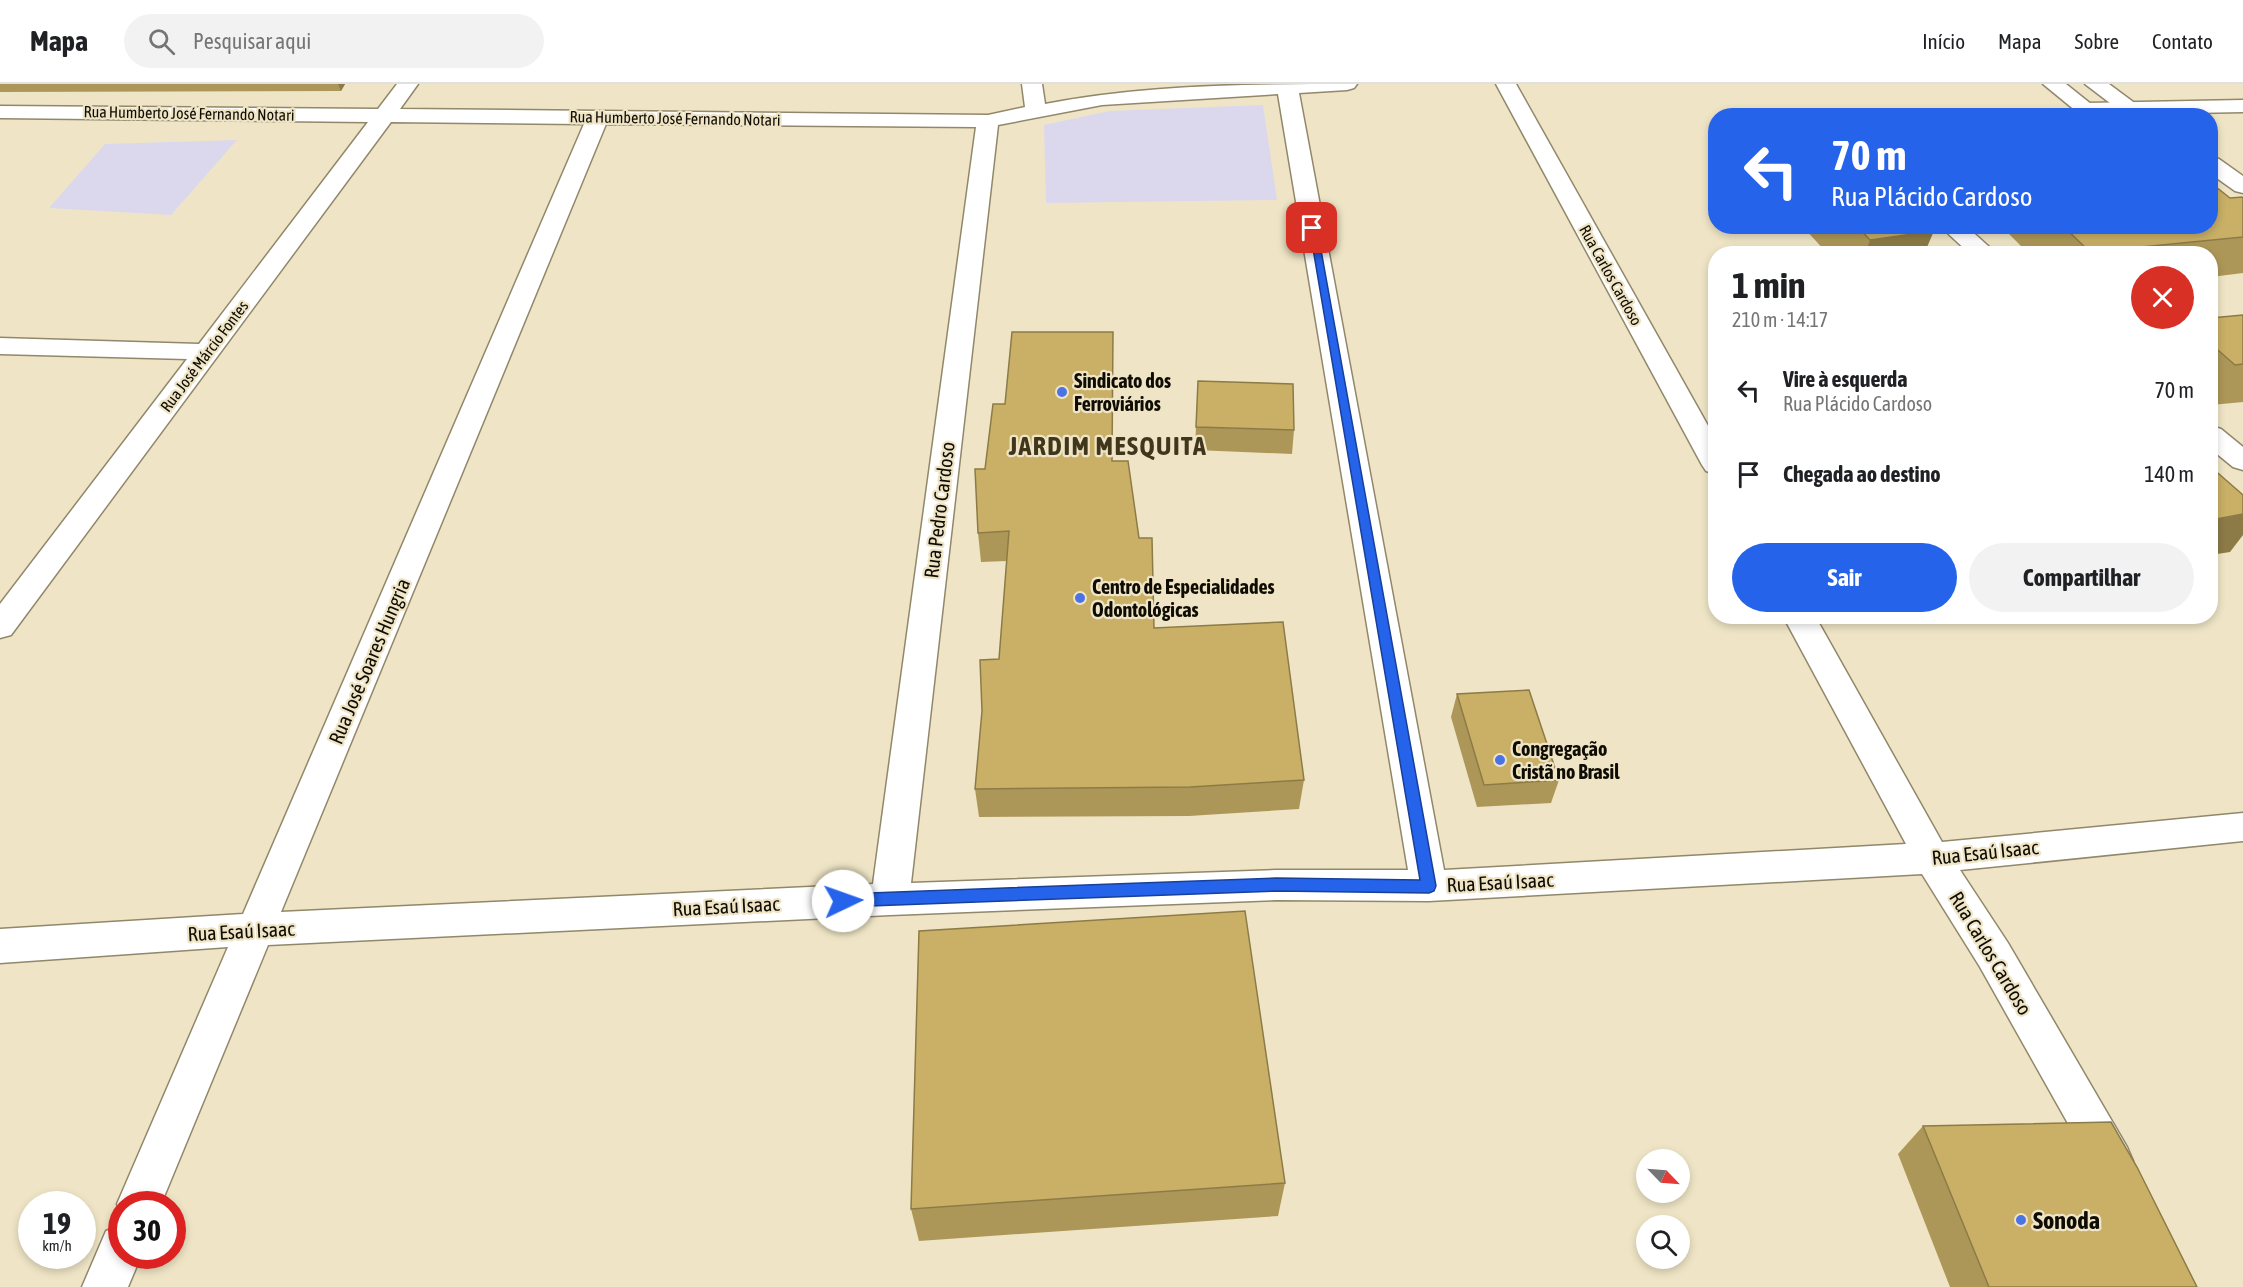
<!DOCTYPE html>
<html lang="pt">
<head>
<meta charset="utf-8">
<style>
  body { margin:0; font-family:"Asap Condensed",sans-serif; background:#f2f2f2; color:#202124; height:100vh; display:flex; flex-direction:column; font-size:22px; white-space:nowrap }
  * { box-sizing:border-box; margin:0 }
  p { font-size:20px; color:#757577 }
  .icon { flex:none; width:33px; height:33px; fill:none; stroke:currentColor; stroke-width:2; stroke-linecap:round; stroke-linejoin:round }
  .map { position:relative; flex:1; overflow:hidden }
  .panel { position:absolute; left:1708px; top:162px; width:510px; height:378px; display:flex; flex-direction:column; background:#fff; border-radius:24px; box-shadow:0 3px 9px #0003 }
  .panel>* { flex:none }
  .hud { position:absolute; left:1708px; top:24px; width:510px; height:126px; border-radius:24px; box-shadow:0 3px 9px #0003; background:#2563eb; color:#fff; overflow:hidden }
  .needle { width:39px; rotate:115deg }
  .tools { position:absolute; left:1636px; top:1065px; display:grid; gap:12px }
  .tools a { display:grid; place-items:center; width:54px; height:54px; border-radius:50%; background:#fff; box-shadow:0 3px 9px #0003; font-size:30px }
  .speed { position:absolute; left:18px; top:1107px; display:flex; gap:12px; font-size:30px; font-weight:700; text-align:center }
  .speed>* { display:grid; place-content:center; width:78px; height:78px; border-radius:50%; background:#fff; box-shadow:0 3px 9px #0003; line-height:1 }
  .speed small { font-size:15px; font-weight:400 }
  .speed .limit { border:9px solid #d22; background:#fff; color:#111 }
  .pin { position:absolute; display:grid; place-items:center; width:51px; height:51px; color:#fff; margin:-26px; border-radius:12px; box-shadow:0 3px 9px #0006 }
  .me { position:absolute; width:66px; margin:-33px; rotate:87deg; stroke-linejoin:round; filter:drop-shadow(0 0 4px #0008) }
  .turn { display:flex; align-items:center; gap:21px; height:126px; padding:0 24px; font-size:27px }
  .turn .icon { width:78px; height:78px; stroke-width:2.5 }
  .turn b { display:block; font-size:42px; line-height:51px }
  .round { display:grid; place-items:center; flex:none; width:63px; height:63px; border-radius:32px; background:#f2f2f2 }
  .overview { display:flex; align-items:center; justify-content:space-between; height:102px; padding:0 24px }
  h1 { font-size:36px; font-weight:700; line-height:45px }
  .button { display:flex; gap:12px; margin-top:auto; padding:12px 24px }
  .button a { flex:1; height:69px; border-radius:36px; background:#2563eb; color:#fff; font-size:24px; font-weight:700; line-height:69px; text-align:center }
  .button a+a { background:#f2f2f2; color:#202124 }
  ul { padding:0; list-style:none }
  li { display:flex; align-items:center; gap:18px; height:84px; padding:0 24px }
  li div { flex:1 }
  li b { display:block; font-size:22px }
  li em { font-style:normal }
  header { display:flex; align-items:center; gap:36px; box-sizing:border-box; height:84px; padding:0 30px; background:#fff; border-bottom:2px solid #e0e0e0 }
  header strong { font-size:28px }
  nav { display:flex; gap:33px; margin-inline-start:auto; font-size:21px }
  .search { width:420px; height:54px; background:#f2f2f2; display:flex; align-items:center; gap:15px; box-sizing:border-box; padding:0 21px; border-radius:33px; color:#757577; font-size:22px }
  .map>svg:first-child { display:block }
  .education { fill:#dbd8ee }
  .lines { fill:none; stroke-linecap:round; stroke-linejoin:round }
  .minor-casing { stroke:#91876a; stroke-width:3 }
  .major-casing { stroke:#91876a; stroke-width:3 }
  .minor { fill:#fff; fill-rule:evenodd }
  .major { fill:#fff; fill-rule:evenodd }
  .wall { fill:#ad9758 }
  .shaded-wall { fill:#8d7b47 }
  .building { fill:#c9b066; stroke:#8d7b47; stroke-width:1.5 }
  .route { fill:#2563eb; stroke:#184099; stroke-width:1.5 }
  .poi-dot { fill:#4b73e6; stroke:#efe5c6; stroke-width:2 }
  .labels { text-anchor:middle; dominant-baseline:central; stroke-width:4.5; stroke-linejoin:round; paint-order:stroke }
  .far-street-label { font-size:16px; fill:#0f0c03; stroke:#efe5c6 }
  .poi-label { font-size:20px; font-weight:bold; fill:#0f0c03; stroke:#efe5c6; text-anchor:start }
  .street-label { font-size:20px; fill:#0f0c03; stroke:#efe5c6 }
  .near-poi-label { font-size:24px; font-weight:bold; fill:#0f0c03; stroke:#efe5c6; text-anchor:start }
  .district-label { font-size:26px; font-weight:bold; letter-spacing:1.5px; fill:#3f361c; stroke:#efe5c6 }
</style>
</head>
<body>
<header>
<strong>Mapa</strong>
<div class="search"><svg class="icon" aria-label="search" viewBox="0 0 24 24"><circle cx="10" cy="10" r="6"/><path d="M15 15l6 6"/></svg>Pesquisar aqui</div>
<nav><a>Início</a><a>Mapa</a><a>Sobre</a><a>Contato</a></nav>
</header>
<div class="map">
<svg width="2243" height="1203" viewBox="0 0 2243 1203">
  <rect width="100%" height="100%" fill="#efe5c6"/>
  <g class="education">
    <polygon points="1263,21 1277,116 1046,119 1044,41 1109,27"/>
    <polygon points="237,56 171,131 49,124 105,60"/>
  </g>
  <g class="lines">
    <defs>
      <g id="minor">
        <path d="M397,0H418L400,25L988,31L1025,23L1022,0H1042L1045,20C1148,0 1253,0 1357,0L1354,4L1347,6L1299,9L1444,786L1906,760L1783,532H1815L1942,758L2243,729V757L1960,786L2008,859L2127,1063L2133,1077L2127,1091L2112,1097L2097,1091L1980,883L1922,790L1429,817L1276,816L890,831L268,861L161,1120H122V1130L117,1120L228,863L0,879V845L243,830L584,40L391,38L11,551L0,554V520L187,275L0,270V254L199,260L368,38L0,34V22L378,25ZM1278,10L1408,786H1276L911,799L998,41L1102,21ZM606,40L976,43L873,800L281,828Z"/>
        <polygon points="1496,0 1516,0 1716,356 1716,390 1706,387 1702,381"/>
        <polygon points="2243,16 2243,28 2087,31 2079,30 2076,25 2079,20 2087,19"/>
        <polygon points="1940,142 1966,142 1997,170 1970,170"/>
        <polygon points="2211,342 2221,345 2243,363 2243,386 2233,383 2211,365"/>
        <polygon points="122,1141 122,1172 141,1172 128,1203 82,1203 106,1147"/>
      </g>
      <g id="major">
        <polygon points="2043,0 2066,0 2106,32 2082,32"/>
        <polygon points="2085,0 2109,0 2152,32 2127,32"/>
        <polygon points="2211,73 2219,75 2243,92 2243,109 2235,107 2211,90"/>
      </g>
    </defs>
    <use href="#minor" class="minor-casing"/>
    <use href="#major" class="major-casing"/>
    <use href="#minor" class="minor"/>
    <use href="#major" class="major"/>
  </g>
  <g class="wall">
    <polygon points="0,0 345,0 341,7 0,8"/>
    <polygon points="2230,114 2243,114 2243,189 2211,193 2211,170 2029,170 2001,142 2211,142"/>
    <polygon points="1802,142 1929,142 1924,170 1828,170"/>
    <polygon points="2243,231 2243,318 2211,321 2211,234"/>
    <polygon points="1196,343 1294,346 1292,370 1195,366"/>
    <polygon points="1113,377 1139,454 1154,544 1304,696 1299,725 1189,732 979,733 975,705 999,575 1007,477 981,478 978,449 985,385"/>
    <polygon points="1457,610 1559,696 1551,719 1477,723 1451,633"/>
    <polygon points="1923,1042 2197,1203 1950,1203 1898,1070"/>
    <polygon points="1285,1099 1278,1132 919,1157 911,1125"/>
  </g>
  <g class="shaded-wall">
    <polygon points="338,0 345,0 341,7"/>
    <polygon points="1934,147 1924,170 1865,170 1870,156"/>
    <polygon points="2243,430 2243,451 2230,468 2211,471 2211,436"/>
  </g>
  <g class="building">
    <polygon points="2211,99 2230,114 2242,113 2243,114 2243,153 2090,168 2063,142 2211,142"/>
    <polygon points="1857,142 1929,142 1934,147 1870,156"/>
    <polygon points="2243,231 2243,280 2235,281 2211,260 2211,234"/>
    <polygon points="1012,248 1113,248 1112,377 1128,377 1139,454 1152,454 1154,544 1283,538 1304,696 1190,703 975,705 982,627 980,576 999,575 1009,447 978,449 975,385 985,385 993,320 1005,320"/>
    <polygon points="1198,297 1293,300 1294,346 1196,343"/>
    <polygon points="2211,383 2243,411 2243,430 2211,436"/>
    <polygon points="1529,606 1559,696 1484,701 1457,610"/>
    <polygon points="1245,827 1285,1099 911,1125 919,847"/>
    <polygon points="2111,1038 2137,1083 2197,1203 1989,1203 1923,1042"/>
  </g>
  <polygon class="route" points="1309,141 1317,144 1436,802 1434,807 1429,809 1276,807 843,823 837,821 835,817 837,812 843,810 1276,794 1420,796"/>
  <g class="poi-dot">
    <circle cx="1062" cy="308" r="6"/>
    <circle cx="1080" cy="514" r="6"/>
    <circle cx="1500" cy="676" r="6"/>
    <circle cx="2021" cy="1136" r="6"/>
  </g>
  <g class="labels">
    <g class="far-street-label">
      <text transform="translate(189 29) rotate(1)">Rua Humberto José Fernando Notari</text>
      <text transform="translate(675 34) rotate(1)">Rua Humberto José Fernando Notari</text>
      <text transform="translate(1611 191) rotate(61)">Rua Carlos Cardoso</text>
      <text transform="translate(204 272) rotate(-53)">Rua José Márcio Fontes</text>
    </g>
    <g class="poi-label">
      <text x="1074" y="296">Sindicato dos<tspan x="1074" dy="23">Ferroviários</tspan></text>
      <text x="1092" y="502">Centro de Especialidades<tspan x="1092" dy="23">Odontológicas</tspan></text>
      <text x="1512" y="664">Congregação<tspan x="1512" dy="23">Cristã no Brasil</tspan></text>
    </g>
    <g class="street-label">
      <text transform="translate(939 426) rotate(-83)">Rua Pedro Cardoso</text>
      <text transform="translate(369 577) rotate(-67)">Rua José Soares Hungria</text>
      <text transform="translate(1985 768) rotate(-6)">Rua Esaú Isaac</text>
      <text transform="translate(1500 798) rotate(-3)">Rua Esaú Isaac</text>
      <text transform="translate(726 822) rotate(-3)">Rua Esaú Isaac</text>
      <text transform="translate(241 847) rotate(-3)">Rua Esaú Isaac</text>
      <text transform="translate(1991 869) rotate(59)">Rua Carlos Cardoso</text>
    </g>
    <g class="near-poi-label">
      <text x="2033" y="1136">Sonoda</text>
    </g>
    <g class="district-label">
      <text x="1108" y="362">JARDIM MESQUITA</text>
    </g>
  </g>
</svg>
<div class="tools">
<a><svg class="needle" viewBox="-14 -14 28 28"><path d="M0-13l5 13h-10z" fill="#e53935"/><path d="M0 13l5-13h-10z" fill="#757577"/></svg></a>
<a><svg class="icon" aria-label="search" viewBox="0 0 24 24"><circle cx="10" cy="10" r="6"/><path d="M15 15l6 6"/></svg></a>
</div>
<div class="speed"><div>19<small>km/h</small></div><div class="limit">30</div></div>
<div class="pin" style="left:1312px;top:144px;background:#d93025"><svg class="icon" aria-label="arrive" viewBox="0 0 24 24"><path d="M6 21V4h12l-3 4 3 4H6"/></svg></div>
<svg class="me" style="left:843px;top:817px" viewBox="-20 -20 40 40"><circle r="19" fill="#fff"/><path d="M0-13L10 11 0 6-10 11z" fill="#2563eb"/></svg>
<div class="hud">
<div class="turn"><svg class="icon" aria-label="left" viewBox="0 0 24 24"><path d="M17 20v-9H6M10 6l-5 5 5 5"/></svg><div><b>70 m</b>Rua Plácido Cardoso</div></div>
</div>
<section class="panel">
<div class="overview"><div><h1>1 min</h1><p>210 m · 14:17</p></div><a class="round" style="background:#d93025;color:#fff"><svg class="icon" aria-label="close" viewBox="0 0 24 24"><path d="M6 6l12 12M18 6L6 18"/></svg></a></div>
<ul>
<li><svg class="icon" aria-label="left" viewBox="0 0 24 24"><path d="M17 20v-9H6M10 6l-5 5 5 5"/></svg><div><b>Vire à esquerda</b><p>Rua Plácido Cardoso</p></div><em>70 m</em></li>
<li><svg class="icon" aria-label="arrive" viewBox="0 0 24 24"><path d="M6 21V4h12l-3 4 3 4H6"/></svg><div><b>Chegada ao destino</b></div><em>140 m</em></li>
</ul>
<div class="button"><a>Sair</a><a>Compartilhar</a></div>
</section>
</div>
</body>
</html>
